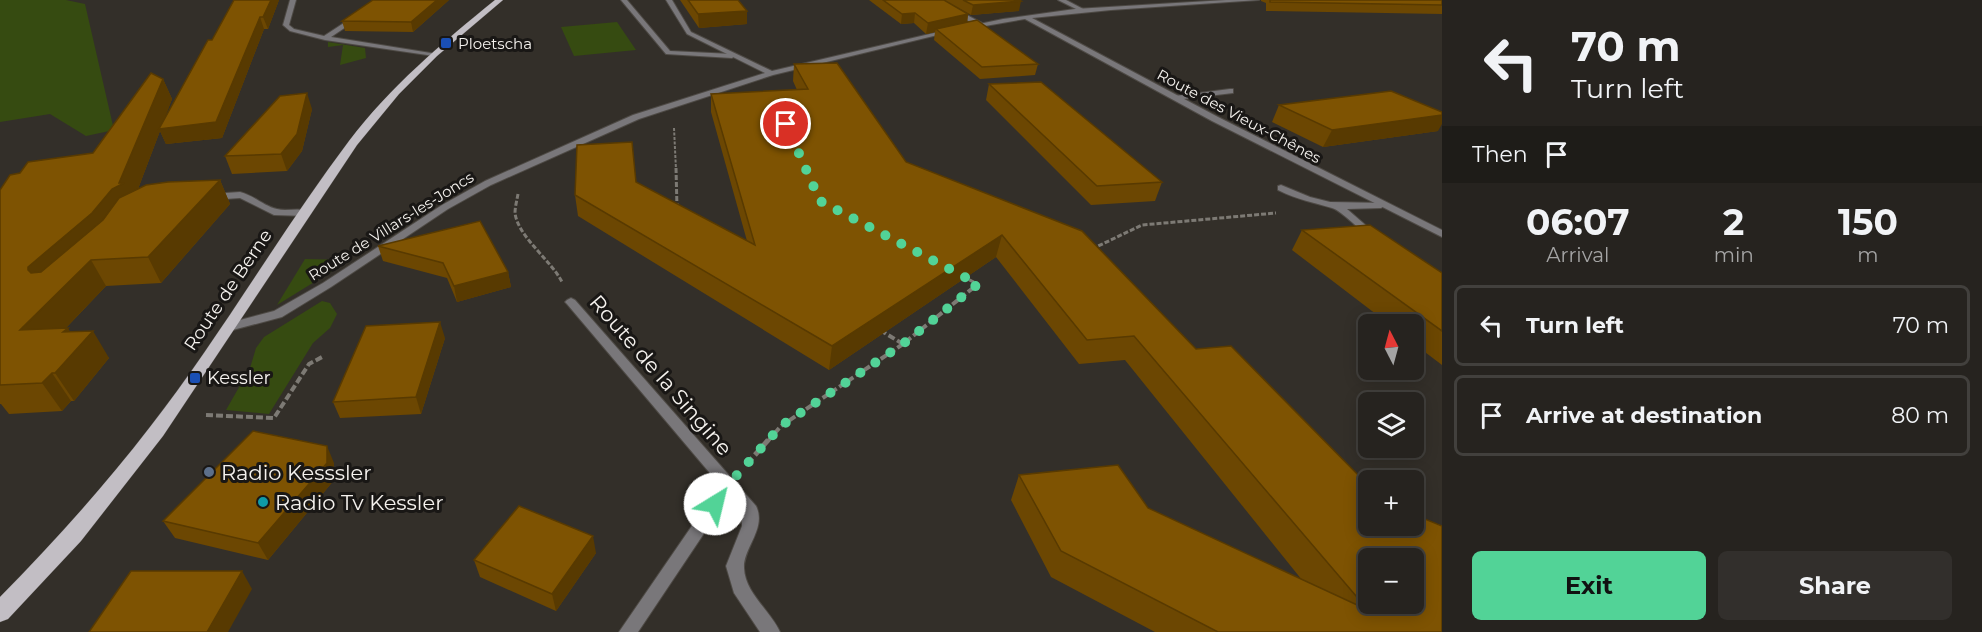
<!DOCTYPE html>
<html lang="en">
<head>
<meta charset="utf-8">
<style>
  body { margin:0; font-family:Montserrat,sans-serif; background:#322f2c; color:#f1f3f6; height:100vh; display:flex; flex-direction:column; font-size:22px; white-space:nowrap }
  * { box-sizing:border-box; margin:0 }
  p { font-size:20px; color:#a4a4a4 }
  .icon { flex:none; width:33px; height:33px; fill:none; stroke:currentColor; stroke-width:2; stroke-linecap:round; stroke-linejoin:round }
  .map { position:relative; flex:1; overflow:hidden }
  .drawer { display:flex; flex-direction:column; background:#26231f; width:540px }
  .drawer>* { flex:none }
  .hud { background:#26231f; color:#f1f3f6; overflow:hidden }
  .needle { width:39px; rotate:354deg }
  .controls { position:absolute; left:1358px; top:314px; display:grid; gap:12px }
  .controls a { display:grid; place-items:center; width:66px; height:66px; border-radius:9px; background:#26231f; box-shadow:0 3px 15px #0003,0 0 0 2px #42403d; font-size:30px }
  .pin { position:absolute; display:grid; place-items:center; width:51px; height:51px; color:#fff; margin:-26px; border:3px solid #fff; border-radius:50%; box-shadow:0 2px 6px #0007 }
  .me { position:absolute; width:66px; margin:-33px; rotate:36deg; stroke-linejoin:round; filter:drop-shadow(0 0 4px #0008) }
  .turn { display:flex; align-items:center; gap:21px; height:126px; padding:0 30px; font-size:27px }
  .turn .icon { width:78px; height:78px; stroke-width:2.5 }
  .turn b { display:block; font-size:42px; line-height:51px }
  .then { display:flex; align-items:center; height:57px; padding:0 30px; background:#0003; gap:12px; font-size:22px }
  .eta { display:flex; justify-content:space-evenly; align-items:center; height:102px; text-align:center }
  .eta b { font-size:36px; font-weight:700; line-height:42px }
  .button { display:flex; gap:12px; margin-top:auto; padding:12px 30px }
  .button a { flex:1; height:69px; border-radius:9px; background:#52d397; color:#111; font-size:24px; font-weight:700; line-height:69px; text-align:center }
  .button a+a { background:#322f2c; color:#f1f3f6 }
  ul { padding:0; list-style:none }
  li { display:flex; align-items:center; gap:18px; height:81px; margin:0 12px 9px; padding:0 18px; border:3px solid #42403d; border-radius:9px }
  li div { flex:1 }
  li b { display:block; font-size:22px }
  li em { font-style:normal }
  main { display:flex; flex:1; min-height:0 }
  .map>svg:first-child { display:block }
  .green { fill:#364b11 }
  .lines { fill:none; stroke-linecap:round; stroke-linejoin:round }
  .service-casing { stroke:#4e4a45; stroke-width:2 }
  .minor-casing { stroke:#4e4a45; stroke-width:2 }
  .primary-casing { stroke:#4e4a45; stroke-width:1 }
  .path-far3 { stroke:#7d7a74; stroke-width:2; stroke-dasharray:3 1.5; stroke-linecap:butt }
  .path-far2 { stroke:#7d7a74; stroke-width:3; stroke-dasharray:5 2; stroke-linecap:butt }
  .path-far1 { stroke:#7d7a74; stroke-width:4; stroke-dasharray:7 3; stroke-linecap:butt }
  .path { stroke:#7d7a74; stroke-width:5; stroke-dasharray:8 4; stroke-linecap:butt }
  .service { fill:#79777a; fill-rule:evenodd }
  .minor { fill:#79777a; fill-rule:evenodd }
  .primary { fill:#c2bec4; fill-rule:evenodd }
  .wall { fill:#6c4702 }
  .shaded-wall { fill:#583a01 }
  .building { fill:#7e5302; stroke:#583a01; stroke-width:1.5; fill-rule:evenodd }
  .route { stroke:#52d397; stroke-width:10; stroke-dasharray:0 18 }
  .transit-dot { fill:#1a4fb4; stroke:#191715; stroke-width:2 }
  .service-dot { fill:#5c6f8a; stroke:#191715; stroke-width:2 }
  .culture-dot { fill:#0f9aa8; stroke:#191715; stroke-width:2 }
  .labels { text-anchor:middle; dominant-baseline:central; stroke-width:6; stroke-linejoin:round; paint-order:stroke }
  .far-poi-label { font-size:15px; fill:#f5f2ee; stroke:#191715; text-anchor:start }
  .far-street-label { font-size:15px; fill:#f5f2ee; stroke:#191715 }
  .street-label { font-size:18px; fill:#f5f2ee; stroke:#191715 }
  .poi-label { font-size:18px; fill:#f5f2ee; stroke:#191715; text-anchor:start }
  .near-street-label { font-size:21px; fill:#f5f2ee; stroke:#191715 }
  .near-poi-label { font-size:21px; fill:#f5f2ee; stroke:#191715; text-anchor:start }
</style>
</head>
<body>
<main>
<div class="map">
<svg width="1442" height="632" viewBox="0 0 1442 632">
  <rect width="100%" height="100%" fill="#332f29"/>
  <g class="green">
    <polygon points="0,0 66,0 85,4 114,130 86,136 50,114 0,122"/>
    <polygon points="617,22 636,50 574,56 561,27"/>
    <polygon points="328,42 365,48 366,58 340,65 343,45 328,47"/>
    <polygon points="305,259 350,260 277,305"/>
    <polygon points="322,301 330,303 337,314 330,328 313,343 269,414 226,410 250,368 256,348 264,337"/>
  </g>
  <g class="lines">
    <defs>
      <g id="service">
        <polygon points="621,0 627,0 670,51 732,54 735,56 732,58 666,54"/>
        <polygon points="931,0 938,0 984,24 981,26 961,18"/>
        <polygon points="1058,0 1066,0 1087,11 1082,12"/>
        <polygon points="1230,89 1233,89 1233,93 1175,100 1171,98 1175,96"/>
        <path d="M1281,185L1310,197L1330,202L1384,203L1386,205L1381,208L1347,209L1378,236L1377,238H1369C1361,231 1342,211 1332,208C1312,202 1298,200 1278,190V186Z"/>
        <path d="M240,192C253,195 264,206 277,209C288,212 301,206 311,213L306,216L274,215L240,198L211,200L206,197L211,194Z"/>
      </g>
      <g id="minor">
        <polygon points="290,0 296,0 289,25 294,29 324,36 379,0 386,0 331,37 437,54 434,56 325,40 290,31 283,25"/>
        <polygon points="666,0 672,0 691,32 772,71 951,29 954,31 773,75 639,119 491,185 448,209 331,287 282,317 229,331 225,330 223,327 225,324 274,311 323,283 442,205 485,181 633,115 765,73 687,34"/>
        <polygon points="1226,0 1259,0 1111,10 1032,18 1218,117 1442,230 1442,237 1212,121 1025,19 968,29 965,27 1003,19 1075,9"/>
        <path d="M571,298L575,300L756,506C767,528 743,548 744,568C745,593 770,610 780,632H760L734,593L726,566L742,526V512L729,496L638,632H619L720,485L567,304L565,302L567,300Z"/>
      </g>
      <path id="primary" d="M495,0H503L437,56L399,94L357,145L163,436L81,541L8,619L0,622V597C54,542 103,488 150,427C221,336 279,234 349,141C390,87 442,43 495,0Z"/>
    </defs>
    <use href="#service" class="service-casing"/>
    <use href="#minor" class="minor-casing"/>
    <use href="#primary" class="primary-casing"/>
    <polyline class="path-far3" points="674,128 676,170"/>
    <g class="path-far2">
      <polyline points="676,168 677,208"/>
      <path d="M518,194C517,200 515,207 515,213C518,237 551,260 562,282"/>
      <polyline points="1092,249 1142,225 1276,213"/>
      <polyline points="963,277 978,284 971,290"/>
    </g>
    <g class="path-far1">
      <polyline points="880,330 903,344"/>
      <polyline points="206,415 274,418 309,364 324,356"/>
      <polyline points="768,441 781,426 903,344 973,288"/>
    </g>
    <polyline class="path" points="747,464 769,439"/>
    <use href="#service" class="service"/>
    <use href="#minor" class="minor"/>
    <use href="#primary" class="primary"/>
  </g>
  <g class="wall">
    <polygon points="279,0 268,29 264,29 222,138 166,144 160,131 138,189 220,180 230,204 161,283 106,286 66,328 70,332 109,358 74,401 71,401 62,411 9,414 1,404 0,404 0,190 20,173 93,153 163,79 172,99 164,119 212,40"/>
    <polygon points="449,0 413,32 345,31 342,21"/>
    <polygon points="680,0 738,0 747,24 699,28"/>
    <polygon points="869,0 1019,0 1019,11 971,15 953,5 968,14 967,22 1038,64 1035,75 980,79 934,40 935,32 926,34 914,23 901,24"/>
    <polygon points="1261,0 1442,0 1442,14 1266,11 1266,3 1261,1"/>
    <polygon points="794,64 906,162 1082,231 1442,632 1155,632 1051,577 1011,500 1019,475 1148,508 1302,580 1125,360 1079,364 996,257 829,370 578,216 575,195 636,182 747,241 711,112 711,94 797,90 793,81"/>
    <polygon points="989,84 1162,182 1155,201 1091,205 986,100"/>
    <polygon points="1279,105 1438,131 1323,147 1272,122"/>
    <polygon points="312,109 302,151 287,171 232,174 225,156"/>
    <polygon points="1302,230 1442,273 1442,365 1413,343 1413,324 1389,324 1292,250"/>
    <polygon points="378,246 508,272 511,287 457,302 447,278 383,261"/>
    <polygon points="445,338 421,414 340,418 333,402"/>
    <polygon points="334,463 334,480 268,560 175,538 163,521"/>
    <polygon points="596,553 556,611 480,577 474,560"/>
  </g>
  <g class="shaded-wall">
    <polygon points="271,0 279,0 268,29 263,17"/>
    <polygon points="437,0 449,0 413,32 411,22"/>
    <polygon points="1021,1 1019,11 971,15 973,5"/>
    <polygon points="747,11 747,24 699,28 698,14"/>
    <polygon points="915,13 914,23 901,24 902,14"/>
    <polygon points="968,14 967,24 936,29 935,32 926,34 928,23"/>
    <polygon points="260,17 264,29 222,138 166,144 160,131 133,202 44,293 28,270 28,267 112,189 119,183 163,79 172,99 161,129"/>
    <polygon points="307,93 312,109 302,151 287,171 281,154"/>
    <polygon points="1442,115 1442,124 1438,131 1323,147 1332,130"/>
    <polygon points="220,180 230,204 161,283 148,257"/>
    <polygon points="1002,235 996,257 829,370 832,346"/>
    <polygon points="91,260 106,286 38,357 20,330"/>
    <polygon points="508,272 511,287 457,302 454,286"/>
    <polygon points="440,322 445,338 421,414 416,397"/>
    <polygon points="68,328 79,346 93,331 109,358 74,401 55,373 63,332"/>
    <polygon points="52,373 71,401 62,411 42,383"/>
    <polygon points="327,446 334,463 334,480 268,560 258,543"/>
    <polygon points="593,536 596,553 556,611 552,594"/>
    <polygon points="242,571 252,589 228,632 207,632"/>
  </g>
  <g class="building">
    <polygon points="234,0 271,0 263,17 260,17 216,122 159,129 208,40 212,40"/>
    <polygon points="373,0 437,0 411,22 342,21"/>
    <polygon points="688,0 738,0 747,11 698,14"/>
    <polygon points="883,0 944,0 968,14 928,23 915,13 902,14"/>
    <polygon points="963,0 1019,0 1021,1 973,5"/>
    <polygon points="1270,0 1442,0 1442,5 1270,2"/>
    <polygon points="977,20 1038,64 982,67 936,29"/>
    <path d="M837,63L906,162L1082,231L1196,349L1231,346L1368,485V525H1413V514L1442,526V632H1218L1061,551L1019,475L1118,465L1148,508L1368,610L1134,336L1087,340L1002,235L832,346L575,195L577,145L632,142L636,182L755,245L711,94L808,89L794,64ZM1368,558H1413V603H1368Z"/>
    <polygon points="151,73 163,79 119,183 124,183 112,189 92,213 28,267 28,270 31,273 41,272 103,220 119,198 146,185 168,182 220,180 148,257 91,260 20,330 68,328 63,332 93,331 55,373 52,373 42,383 0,385 0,190 10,175 20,173 28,162 93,153"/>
    <polygon points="1041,82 1162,182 1097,186 989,84"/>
    <polygon points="1391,91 1442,112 1442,115 1332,130 1279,105"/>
    <polygon points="307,93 297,134 281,154 225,156 280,96"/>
    <polygon points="480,221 508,272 454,286 443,263 378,246"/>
    <polygon points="1370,225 1442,273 1442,331 1302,230"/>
    <polygon points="440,322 416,397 333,402 366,326"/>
    <polygon points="253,431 327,446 327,463 258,543 163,521"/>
    <polygon points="519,506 593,536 552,594 474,560"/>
    <polygon points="131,571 242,571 207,632 89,632"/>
  </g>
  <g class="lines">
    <polyline class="route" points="715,504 728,485 781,426 903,344 978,284 820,201 786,124"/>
  </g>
  <g class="transit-dot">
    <rect x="440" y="37" width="12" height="12" rx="3"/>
    <rect x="189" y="372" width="12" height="12" rx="3"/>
  </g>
  <circle class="service-dot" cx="209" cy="472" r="6"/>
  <circle class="culture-dot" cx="263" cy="502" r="6"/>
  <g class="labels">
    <g class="far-poi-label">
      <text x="458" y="43">Ploetscha</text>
    </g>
    <g class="far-street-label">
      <text transform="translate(1239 116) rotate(28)">Route des Vieux-Chênes</text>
      <text transform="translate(391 226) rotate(-32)">Route de Villars-les-Joncs</text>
    </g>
    <g class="street-label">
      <text transform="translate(228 290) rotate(-56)">Route de Berne</text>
    </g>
    <g class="poi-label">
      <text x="207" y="378">Kessler</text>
    </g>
    <g class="near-street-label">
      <text transform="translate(661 375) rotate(49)">Route de la Singine</text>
    </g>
    <g class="near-poi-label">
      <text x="221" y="472">Radio Kesssler</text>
      <text x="275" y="502">Radio Tv Kessler</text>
    </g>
  </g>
</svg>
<div class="controls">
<a><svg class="needle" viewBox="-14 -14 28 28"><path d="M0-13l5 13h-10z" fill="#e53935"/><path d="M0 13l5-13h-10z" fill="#a4a4a4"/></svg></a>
<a><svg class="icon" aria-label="layers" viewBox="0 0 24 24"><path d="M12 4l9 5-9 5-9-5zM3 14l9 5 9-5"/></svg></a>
<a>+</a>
<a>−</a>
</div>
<div class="pin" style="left:786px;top:124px;background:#d93025"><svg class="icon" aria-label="arrive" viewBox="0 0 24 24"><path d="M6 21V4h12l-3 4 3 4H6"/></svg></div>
<svg class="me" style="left:715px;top:504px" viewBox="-20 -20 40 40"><circle r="19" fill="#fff"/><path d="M0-13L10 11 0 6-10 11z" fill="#52d397"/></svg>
</div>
<section class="drawer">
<div class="hud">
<div class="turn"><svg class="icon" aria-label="left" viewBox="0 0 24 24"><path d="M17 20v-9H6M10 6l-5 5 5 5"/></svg><div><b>70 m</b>Turn left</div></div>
<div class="then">Then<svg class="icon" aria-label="arrive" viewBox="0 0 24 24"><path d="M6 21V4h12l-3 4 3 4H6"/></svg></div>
</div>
<div class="eta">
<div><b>06:07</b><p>Arrival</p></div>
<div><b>2</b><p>min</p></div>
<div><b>150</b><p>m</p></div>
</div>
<ul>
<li><svg class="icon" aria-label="left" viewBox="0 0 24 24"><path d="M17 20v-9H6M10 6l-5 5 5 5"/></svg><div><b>Turn left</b></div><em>70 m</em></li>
<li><svg class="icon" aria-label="arrive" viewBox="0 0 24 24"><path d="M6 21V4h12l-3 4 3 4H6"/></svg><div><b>Arrive at destination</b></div><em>80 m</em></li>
</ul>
<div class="button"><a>Exit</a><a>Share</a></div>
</section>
</main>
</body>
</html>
